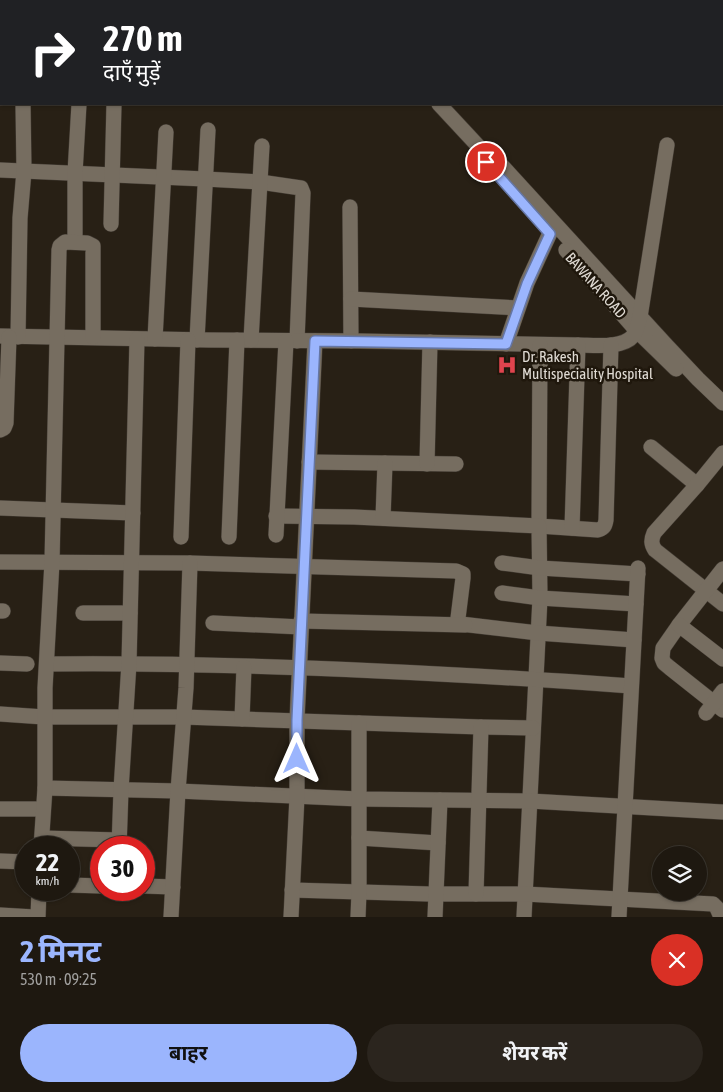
<!DOCTYPE html>
<html lang="hi">
<head>
<meta charset="utf-8">
<style>
  body { margin:0; font-family:"Asap Condensed","Noto Sans Devanagari",sans-serif; background:#2b251e; color:#f1f3f6; height:100vh; display:flex; flex-direction:column; font-size:19px; white-space:nowrap }
  * { box-sizing:border-box; margin:0 }
  p { font-size:16px; color:#a1a09f }
  .icon { flex:none; width:28px; height:28px; fill:none; stroke:currentColor; stroke-width:2; stroke-linecap:round; stroke-linejoin:round }
  .map { position:relative; height:917px; overflow:hidden }
  .sheet { display:flex; flex-direction:column; background:#1e1810; flex:1 }
  .sheet>* { flex:none }
  .guide { position:absolute; left:0px; top:0px; width:724px; height:105px; box-shadow:0 1px 4px #0004,0 0 0 1px #3c3730; background:#202124; color:#fff; overflow:hidden }
  .buttons { position:absolute; left:652px; top:846px; display:grid; gap:10px }
  .buttons a { display:grid; place-items:center; width:55px; height:55px; border-radius:50%; background:#1e1810; box-shadow:0 1px 4px #0004,0 0 0 1px #3c3730; font-size:25px }
  .speed { position:absolute; left:15px; top:836px; display:flex; gap:10px; font-size:25px; font-weight:700; text-align:center }
  .speed>* { display:grid; place-content:center; width:65px; height:65px; border-radius:50%; background:#1e1810; box-shadow:0 1px 4px #0004,0 0 0 1px #3c3730; line-height:1 }
  .speed small { font-size:12px; font-weight:400 }
  .speed .limit { border:8px solid #d22; background:#fff; color:#111 }
  .pin { position:absolute; display:grid; place-items:center; width:42px; height:42px; color:#fff; margin:-21px; border:2px solid #fff; border-radius:50%; box-shadow:0 1px 5px #0007 }
  .me { position:absolute; width:55px; margin:-28px; rotate:0deg; stroke-linejoin:round; filter:drop-shadow(0 0 4px #0008) }
  .turn { display:flex; align-items:center; gap:18px; height:105px; padding:0 20px; font-size:22px }
  .turn .icon { width:65px; height:65px; stroke-width:2.5 }
  .turn b { display:block; font-size:35px; line-height:42px }
  .round { display:grid; place-items:center; flex:none; width:52px; height:52px; border-radius:26px; background:#2b251e }
  .summary { display:flex; align-items:center; justify-content:space-between; height:85px; padding:0 20px }
  h1 { font-size:30px; font-weight:700; line-height:38px; color:#9bb5fd }
  .primary-button { display:flex; gap:10px; margin-top:auto; padding:10px 20px }
  .primary-button a { flex:1; height:58px; border-radius:30px; background:#9bb5fd; color:#111; font-size:20px; font-weight:700; line-height:58px; text-align:center }
  .primary-button a+a { background:#2b251e; color:#f1f3f6 }
  .map>svg:first-child { display:block }
  .lines { fill:none; stroke-linecap:round; stroke-linejoin:round }
  .minor-casing { stroke:#433c34; stroke-width:16 }
  .minor { stroke:#766d60; stroke-width:15 }
  .route-casing { stroke:#6576a4; stroke-width:12 }
  .route { stroke:#9bb5fd; stroke-width:9 }
  .labels { text-anchor:middle; dominant-baseline:central; stroke-width:5; stroke-linejoin:round; paint-order:stroke }
  .street-label { font-size:15px; fill:#e0dbd4; stroke:#1f170c }
  .poi-label { font-size:15px; fill:#e0dbd4; stroke:#1f170c; text-anchor:start }
</style>
</head>
<body>
<div class="map">
<svg width="723" height="917" viewBox="0 0 723 917">
  <rect width="100%" height="100%" fill="#282015"/>
  <g class="lines">
    <defs>
      <g id="minor">
        <polyline points="83,0 83,1"/>
        <polyline points="343,0 344,1"/>
        <polyline points="117,1 117,0"/>
        <polyline points="166,1 168,0"/>
        <polyline points="722,95 723,95"/>
        <polyline points="439,104 479,147 492,155 667,346 698,379 723,403"/>
        <polyline points="0,170 205,179 260,182 301,188 303,193 297,341"/>
        <polyline points="350,207 351,341"/>
        <polyline points="111,224 114,104"/>
        <polyline points="75,242 75,173 79,104"/>
        <polyline points="566,250 636,330 676,369"/>
        <polyline points="351,299 518,308"/>
        <path d="M0,336L209,340L360,341L578,345C593,345 622,349 633,336C637,330 638,323 640,317L667,145"/>
        <polyline points="18,337 20,218 24,171 23,104"/>
        <polyline points="155,339 166,132"/>
        <polyline points="197,340 208,130"/>
        <polyline points="251,340 262,146"/>
        <polyline points="506,344 527,283 550,233"/>
        <path d="M540,345L539,526L598,530C604,528 605,526 606,520L611,345"/>
        <polyline points="0,430 4,428 6,423 9,337"/>
        <polyline points="651,447 697,485"/>
        <path d="M723,453L697,485L654,533C651,540 651,544 655,550L723,604"/>
        <polyline points="309,462 456,464"/>
        <polyline points="427,464 430,342"/>
        <polyline points="0,508 133,513"/>
        <polyline points="276,516 354,517 539,526 540,598 524,917"/>
        <polyline points="383,518 385,463"/>
        <polyline points="572,528 578,345"/>
        <polyline points="276,535 286,341"/>
        <polyline points="181,537 188,340"/>
        <polyline points="229,537 237,340"/>
        <polyline points="0,562 190,563 456,571 463,574 463,578 458,618 461,624 538,633 634,640"/>
        <polyline points="502,563 540,568 638,574"/>
        <polyline points="723,569 679,625 663,648 662,658 664,663 670,668 723,710"/>
        <polyline points="502,593 540,598 636,604"/>
        <polyline points="0,611 3,611"/>
        <polyline points="83,613 130,613"/>
        <polyline points="301,621 465,625"/>
        <polyline points="213,623 301,627"/>
        <polyline points="679,625 723,659"/>
        <polyline points="0,663 27,664"/>
        <path d="M47,664C242,662 437,672 631,686"/>
        <polyline points="706,713 723,691"/>
        <polyline points="0,714 44,717 183,717 481,727 533,728"/>
        <polyline points="242,719 244,667"/>
        <polyline points="45,788 178,791 359,799 530,801 723,812"/>
        <polyline points="0,809 43,809"/>
        <polyline points="42,838 119,840"/>
        <polyline points="359,838 438,843"/>
        <polyline points="41,848 45,788 45,688 52,562 59,250 60,246 65,242 87,243 93,246 93,337"/>
        <polyline points="119,848 121,790 129,663 137,339"/>
        <polyline points="0,861 26,862"/>
        <polyline points="69,885 101,886"/>
        <polyline points="144,886 173,887"/>
        <polyline points="292,890 429,894 525,894 713,904 717,908 721,917"/>
        <polyline points="476,894 481,727"/>
        <polyline points="0,915 34,917"/>
        <polyline points="38,917 39,890"/>
        <polyline points="171,917 178,791 186,688 190,563"/>
        <polyline points="291,917 297,797 297,720 315,341"/>
        <polyline points="358,917 359,892 359,723"/>
        <polyline points="435,917 440,800"/>
        <polyline points="619,917 638,568"/>
      </g>
    </defs>
    <use href="#minor" class="minor-casing"/>
    <use href="#minor" class="minor"/>
  </g>
  <g class="lines">
    <defs>
      <polyline id="route" points="297,759 297,720 315,341 506,344 527,284 550,234 486,162"/>
    </defs>
    <use href="#route" class="route-casing"/>
    <use href="#route" class="route"/>
  </g>
  <defs>
    <symbol id="hospital-bare" viewBox="-9 -9 18 18"><path d="M-5-5h3v3.5h4V-5h3V5h-3V1.5h-4V5h-3Z" fill="#e0444e" stroke="#1f170c" stroke-width="2.5" paint-order="stroke"/></symbol>
  </defs>
  <g fill-rule="evenodd">
    <use href="#hospital-bare" x="493" y="351" width="28" height="28"/>
  </g>
  <g class="labels">
    <g class="street-label">
      <text transform="translate(596 285) rotate(48)">BAWANA ROAD</text>
    </g>
    <g class="poi-label">
      <text x="522" y="356">Dr. Rakesh<tspan x="522" dy="17">Multispeciality Hospital</tspan></text>
    </g>
  </g>
</svg>
<div class="buttons">
<a><svg class="icon" aria-label="layers" viewBox="0 0 24 24"><path d="M12 4l9 5-9 5-9-5zM3 14l9 5 9-5"/></svg></a>
</div>
<div class="speed"><div>22<small>km/h</small></div><div class="limit">30</div></div>
<div class="pin" style="left:486px;top:162px;background:#d93025"><svg class="icon" aria-label="arrive" viewBox="0 0 24 24"><path d="M6 21V4h12l-3 4 3 4H6"/></svg></div>
<svg class="me" style="left:297px;top:759px" viewBox="-20 -20 40 40"><path d="M0-17L14 15 0 8-14 15z" fill="#9bb5fd" stroke="#fff" stroke-width="4"/></svg>
<div class="guide">
<div class="turn"><svg class="icon" aria-label="right" viewBox="0 0 24 24"><path d="M7 20v-9h11M14 6l5 5-5 5"/></svg><div><b>270 m</b>दाएँ मुड़ें</div></div>
</div>
</div>
<section class="sheet">
<div class="summary"><div><h1>2 मिनट</h1><p>530 m · 09:25</p></div><a class="round" style="background:#d93025;color:#fff"><svg class="icon" aria-label="close" viewBox="0 0 24 24"><path d="M6 6l12 12M18 6L6 18"/></svg></a></div>
<div class="primary-button"><a>बाहर</a><a>शेयर करें</a></div>
</section>
</body>
</html>
